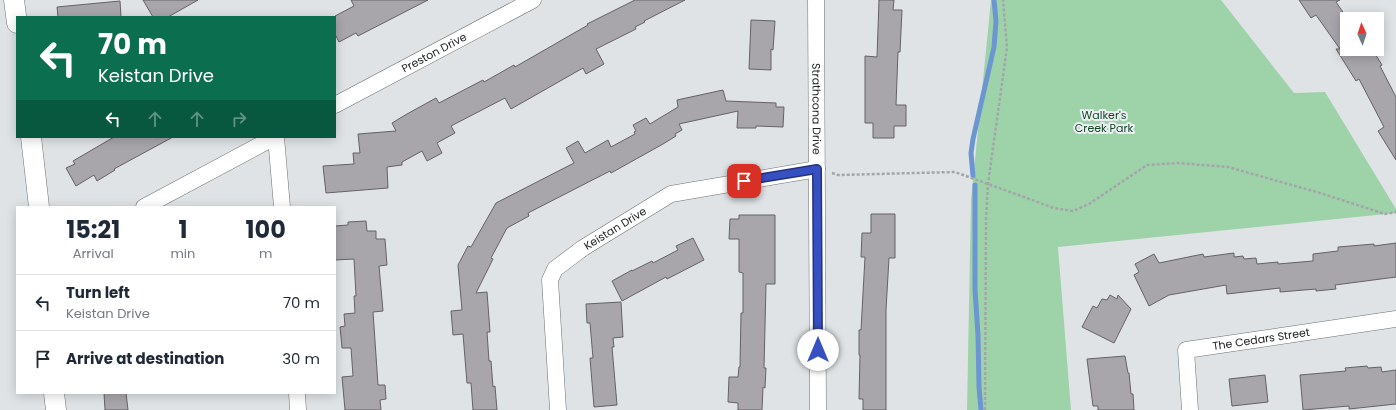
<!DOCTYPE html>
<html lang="en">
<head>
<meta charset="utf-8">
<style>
  body { margin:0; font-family:Poppins,sans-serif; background:#f2f2f3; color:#1f2937; height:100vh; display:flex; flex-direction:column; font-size:15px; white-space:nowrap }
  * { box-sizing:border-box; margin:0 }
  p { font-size:13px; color:#747a83 }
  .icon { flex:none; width:22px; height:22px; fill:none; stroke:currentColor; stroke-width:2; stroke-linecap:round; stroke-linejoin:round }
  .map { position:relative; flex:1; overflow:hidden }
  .details { position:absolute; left:16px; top:206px; width:320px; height:188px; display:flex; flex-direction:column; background:#fff; border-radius:0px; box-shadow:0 2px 10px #0003 }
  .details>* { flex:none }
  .guide { position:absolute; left:16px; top:16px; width:320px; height:122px; border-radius:0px; box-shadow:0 2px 10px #0003; background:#0b6e4f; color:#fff; overflow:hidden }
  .needle { width:26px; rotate:357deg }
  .buttons { position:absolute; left:1340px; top:12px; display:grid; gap:8px }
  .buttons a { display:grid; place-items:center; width:44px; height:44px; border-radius:0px; background:#fff; box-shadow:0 2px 10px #0003; font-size:20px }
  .pin { position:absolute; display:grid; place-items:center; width:34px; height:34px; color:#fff; margin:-17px; border-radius:8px; box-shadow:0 2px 6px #0006 }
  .me { position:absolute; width:44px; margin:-22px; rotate:0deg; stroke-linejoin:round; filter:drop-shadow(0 0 3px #0008) }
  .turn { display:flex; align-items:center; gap:14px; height:84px; padding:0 16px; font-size:18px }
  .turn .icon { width:52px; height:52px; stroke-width:2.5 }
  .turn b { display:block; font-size:28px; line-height:34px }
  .lanes { display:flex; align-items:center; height:38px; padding:0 16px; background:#0003; justify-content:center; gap:20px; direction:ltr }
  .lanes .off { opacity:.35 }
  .eta { display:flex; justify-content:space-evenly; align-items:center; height:68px; text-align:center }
  .eta b { font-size:24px; font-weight:700; line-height:28px }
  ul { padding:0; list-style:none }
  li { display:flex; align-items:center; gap:12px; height:56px; padding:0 16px; border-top:1px solid #e0e1e3 }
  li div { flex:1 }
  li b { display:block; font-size:15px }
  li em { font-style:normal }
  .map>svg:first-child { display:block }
  .green { fill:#9ed3aa }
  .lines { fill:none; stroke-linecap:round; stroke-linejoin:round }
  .stream { stroke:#6c96d1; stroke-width:5 }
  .building { fill:#a8a6aa; stroke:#646266 }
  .minor-casing { stroke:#6d7073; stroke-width:17 }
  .tertiary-casing { stroke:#6d7073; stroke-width:21 }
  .path { stroke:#a3a6a9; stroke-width:2.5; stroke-dasharray:3 2; stroke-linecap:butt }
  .minor { stroke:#fff; stroke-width:16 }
  .tertiary { stroke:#fff; stroke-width:20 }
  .route-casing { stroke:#23337d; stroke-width:10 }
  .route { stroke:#364fc1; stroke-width:7 }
  .labels { text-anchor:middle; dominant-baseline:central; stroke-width:4; stroke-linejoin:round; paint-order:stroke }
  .street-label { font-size:11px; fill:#222425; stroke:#ecf0f3 }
  .park-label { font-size:11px; fill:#154726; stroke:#ecf0f3 }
</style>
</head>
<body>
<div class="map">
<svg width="1396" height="410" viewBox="0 0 1396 410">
  <rect width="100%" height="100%" fill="#dfe3e6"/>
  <polygon class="green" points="991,0 1221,0 1294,93 1325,92 1396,209 1396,213 1058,247 1071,410 967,410 971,200"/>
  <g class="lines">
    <g class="stream">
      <polyline points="973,176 971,153 973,139 994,47 996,21 994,0"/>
      <polyline points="975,185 975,290 978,335 979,387 981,410"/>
    </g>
  </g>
  <g class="building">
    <polygon points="143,0 198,0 168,17 153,17"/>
    <polygon points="351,0 428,0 358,36 356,33 339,42 335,34 335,16 354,6"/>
    <polygon points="635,0 685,0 644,21 645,22 635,27 636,29 596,49 604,64 586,74 583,68 511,109 505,98 451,126 455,133 437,143 442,153 427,161 422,151 402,162 402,165 387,167 388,188 326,193 323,166 354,164 353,153 360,153 358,134 396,131 392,123 407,114 436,98 439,103 483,80 484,82 514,65 515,67 588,25 587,24"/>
    <polygon points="879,0 894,0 893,10 902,10 900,52 898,52 896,105 906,105 906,126 894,126 894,138 873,138 873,123 865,123 865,56 877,57"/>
    <polygon points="1299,0 1340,0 1336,2 1347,18 1347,49 1372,49 1382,65 1380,66 1396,97 1396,160 1378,131 1384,127 1359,79 1356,81 1336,49 1340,49 1316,15 1311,18"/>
    <polygon points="120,1 121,17 58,17 57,7"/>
    <polygon points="751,20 775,21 773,50 771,49 771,70 749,69"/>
    <polygon points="723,90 726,101 776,103 776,107 784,107 783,127 756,126 756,128 737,128 738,111 679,124 682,130 675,134 676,136 663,144 611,173 610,171 528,213 529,216 507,228 491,258 493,259 476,293 487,292 490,332 487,332 489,361 491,361 493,387 495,386 497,410 473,410 471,383 467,383 463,334 453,335 451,311 462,310 458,265 468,246 471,247 496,203 574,163 566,148 578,141 585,153 608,140 611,147 635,134 634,132 636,131 633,125 646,118 650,124 678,107 677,100"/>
    <polygon points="114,137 173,137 114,169 115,170 97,181 94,175 76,186 66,168 75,164 73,161"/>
    <polygon points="871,214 895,214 895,258 889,258 886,310 886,410 863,410 863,399 859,399 860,355 859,355 859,330 861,330 865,257 861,257 862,233 871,233"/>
    <polygon points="739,215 775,215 775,284 766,284 764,368 766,368 765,388 763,387 762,410 738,410 738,403 728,402 729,377 738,377 739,367 740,367 741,313 743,313 743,273 739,272 739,239 729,239 730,219 739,219"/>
    <polygon points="366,221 367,231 376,231 376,239 385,239 387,265 379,266 383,311 373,312 378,385 385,385 386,399 380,400 381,410 345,410 342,377 353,376 351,348 342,348 340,327 345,326 344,314 355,313 354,296 356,296 354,259 335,260 335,226 348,225 348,222"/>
    <polygon points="693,238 704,260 667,279 666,277 622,301 612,281 632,270 632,271 652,261 653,263 678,250 676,246"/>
    <polygon points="1396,243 1396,277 1335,285 1336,289 1316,291 1316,289 1280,292 1280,288 1227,294 1226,285 1169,295 1149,306 1134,275 1139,272 1135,264 1154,254 1159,263 1203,254 1204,257 1234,253 1234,257 1243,256 1244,259 1256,258 1257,264 1278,262 1278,264 1313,261 1313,254 1338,251 1338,247 1374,244 1374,246"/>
    <polygon points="1110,295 1117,299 1118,295 1131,309 1114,343 1082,327 1093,306 1097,308 1102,299 1107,300"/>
    <polygon points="621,302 623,337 613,338 614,347 612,347 617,405 594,407 590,358 593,358 590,323 587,323 586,304"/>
    <polygon points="1125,356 1128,373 1129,373 1131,394 1133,394 1134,410 1098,410 1098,406 1093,406 1087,359"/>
    <polygon points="1367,366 1368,368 1381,367 1382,372 1396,370 1396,404 1349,409 1349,406 1303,410 1300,375 1346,371 1345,368"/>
    <polygon points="1265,375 1268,402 1232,406 1229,379"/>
    <polygon points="104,393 126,393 128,410 105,410"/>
  </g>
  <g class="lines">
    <defs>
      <g id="minor">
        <path id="s1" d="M816,0L818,410"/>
        <path id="s2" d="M335,105L533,0"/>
        <polyline points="276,137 282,207"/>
        <polyline points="144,207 275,137"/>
        <polyline points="297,393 298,410"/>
        <path id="s3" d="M558,410L550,280L555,269L583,248L671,194L817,169"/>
        <path id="s4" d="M1190,410L1186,350L1396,319"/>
      </g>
      <g id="tertiary">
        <polyline points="14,0 17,23"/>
        <polyline points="31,137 39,207"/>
        <polyline points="54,393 56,410"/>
      </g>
    </defs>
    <use href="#minor" class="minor-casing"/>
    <use href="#tertiary" class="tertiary-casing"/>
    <g class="path">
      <polyline points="832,173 838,175 955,172 1054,208 1073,211 1089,204 1147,165 1178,163 1228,167 1320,193 1385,214 1396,212"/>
      <polyline points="985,410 986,219 988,184 1007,47 1003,0"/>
    </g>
    <use href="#minor" class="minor"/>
    <use href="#tertiary" class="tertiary"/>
  </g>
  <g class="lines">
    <defs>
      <polyline id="route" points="744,181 817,169 818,350"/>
    </defs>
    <use href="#route" class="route-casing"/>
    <use href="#route" class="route"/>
  </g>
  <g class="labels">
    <g class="street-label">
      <text stroke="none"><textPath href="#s2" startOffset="112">Preston Drive</textPath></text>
      <text stroke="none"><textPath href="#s1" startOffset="109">Strathcona Drive</textPath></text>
      <text stroke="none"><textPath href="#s3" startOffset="215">Keistan Drive</textPath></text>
      <text stroke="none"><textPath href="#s4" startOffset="136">The Cedars Street</textPath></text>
    </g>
    <g class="park-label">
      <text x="1104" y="115">Walker's<tspan x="1104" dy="13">Creek Park</tspan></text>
    </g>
  </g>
</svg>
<div class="buttons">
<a><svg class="needle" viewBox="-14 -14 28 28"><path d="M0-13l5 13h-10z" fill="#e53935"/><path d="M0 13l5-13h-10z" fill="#747a83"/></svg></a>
</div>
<div class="pin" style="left:744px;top:181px;background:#d93025"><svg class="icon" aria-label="arrive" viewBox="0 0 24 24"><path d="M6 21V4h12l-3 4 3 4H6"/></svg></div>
<svg class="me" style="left:818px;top:350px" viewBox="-20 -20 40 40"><circle r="19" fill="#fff"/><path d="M0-13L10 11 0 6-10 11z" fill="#364fc1"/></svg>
<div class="guide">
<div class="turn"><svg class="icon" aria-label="left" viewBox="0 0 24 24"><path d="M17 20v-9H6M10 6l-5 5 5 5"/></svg><div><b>70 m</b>Keistan Drive</div></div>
<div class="lanes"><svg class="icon" aria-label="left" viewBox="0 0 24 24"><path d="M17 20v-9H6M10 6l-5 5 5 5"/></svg><svg class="icon off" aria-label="ahead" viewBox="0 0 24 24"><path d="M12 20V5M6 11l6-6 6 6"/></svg><svg class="icon off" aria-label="ahead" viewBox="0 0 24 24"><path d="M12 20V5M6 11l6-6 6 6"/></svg><svg class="icon off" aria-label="right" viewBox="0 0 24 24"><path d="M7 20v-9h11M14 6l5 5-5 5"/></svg></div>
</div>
<section class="details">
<div class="eta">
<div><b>15:21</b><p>Arrival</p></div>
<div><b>1</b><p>min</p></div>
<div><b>100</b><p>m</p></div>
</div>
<ul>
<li><svg class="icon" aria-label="left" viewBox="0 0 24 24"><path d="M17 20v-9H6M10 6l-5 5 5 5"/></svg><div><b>Turn left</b><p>Keistan Drive</p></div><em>70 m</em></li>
<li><svg class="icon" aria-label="arrive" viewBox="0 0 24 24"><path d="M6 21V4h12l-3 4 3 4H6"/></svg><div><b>Arrive at destination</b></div><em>30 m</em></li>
</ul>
</section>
</div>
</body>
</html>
